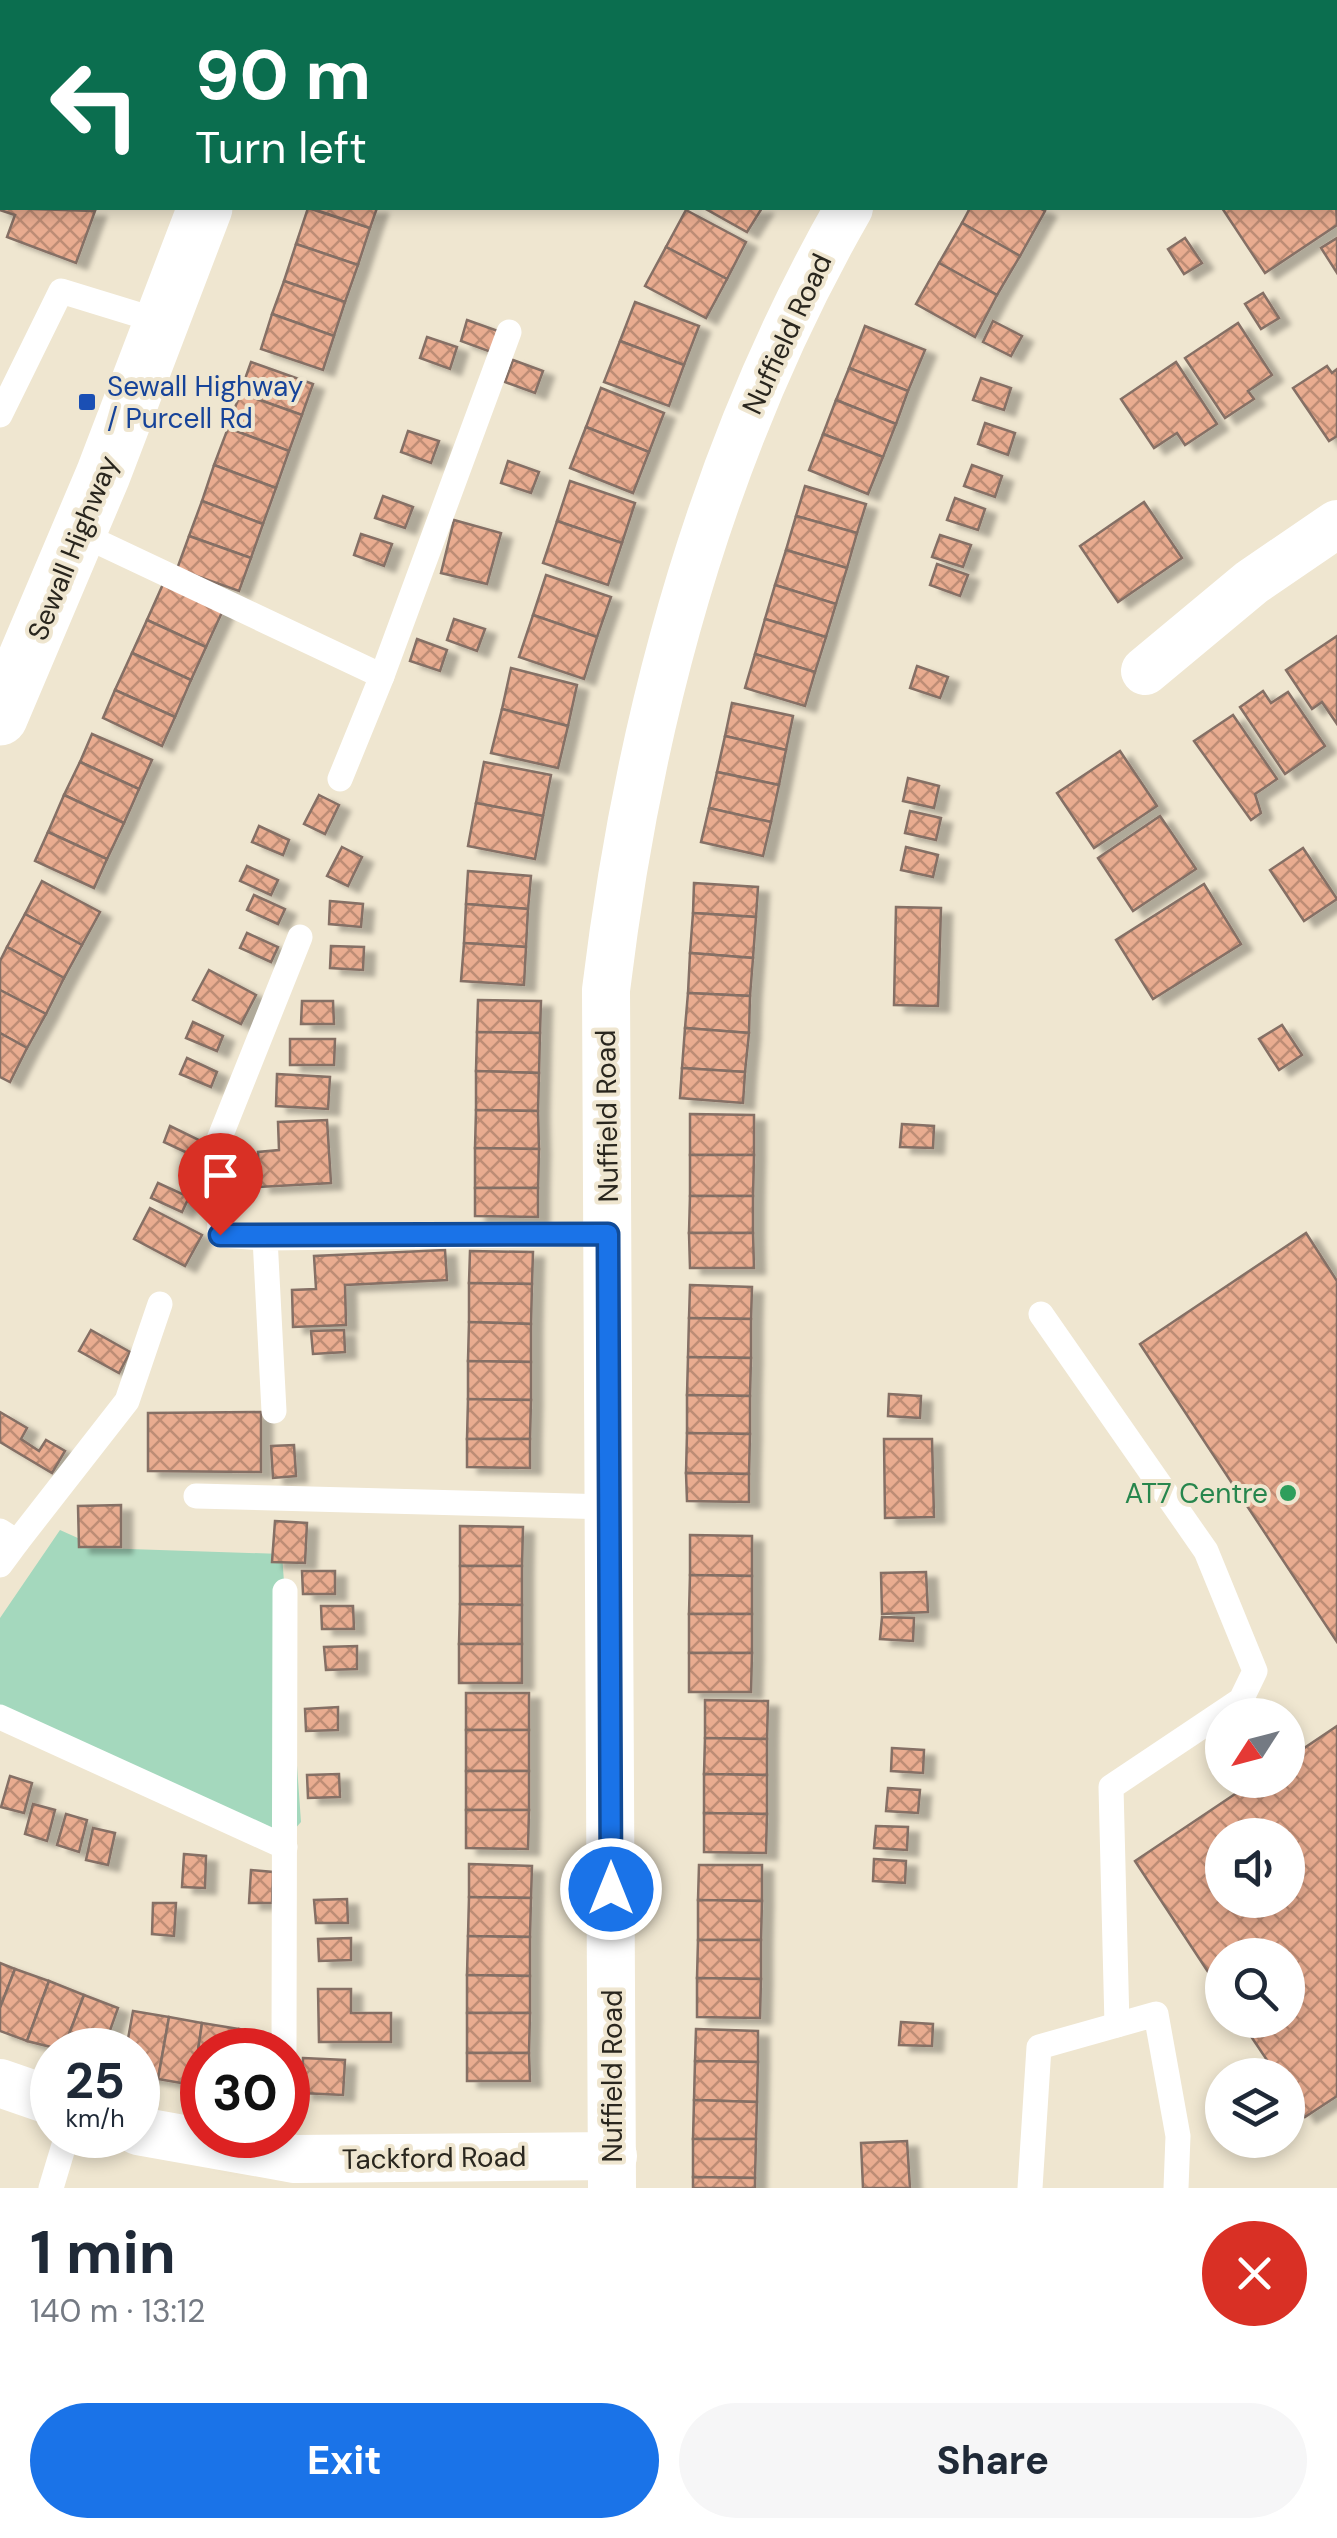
<!DOCTYPE html>
<html lang="en">
<head>
<meta charset="utf-8">
<style>
  body { margin:0; font-family:"DM Sans",sans-serif; background:#f6f6f7; color:#1f2937; height:100vh; display:flex; flex-direction:column; font-size:38px; white-space:nowrap }
  * { box-sizing:border-box; margin:0 }
  p { font-size:32px; color:#747a83 }
  .icon { flex:none; width:55px; height:55px; fill:none; stroke:currentColor; stroke-width:2; stroke-linecap:round; stroke-linejoin:round }
  .map { position:relative; height:2188px; overflow:hidden }
  .side { display:flex; flex-direction:column; background:#fff; flex:1 }
  .side>* { flex:none }
  .guide { position:absolute; left:0px; top:0px; width:1338px; height:210px; box-shadow:0 5px 15px #0003; background:#0b6e4f; color:#fff; overflow:hidden }
  .needle { width:65px; rotate:234deg }
  .buttons { position:absolute; left:1205px; top:1698px; display:grid; gap:20px }
  .buttons a { display:grid; place-items:center; width:100px; height:100px; border-radius:50%; background:#fff; box-shadow:0 5px 15px #0003; font-size:50px }
  .speed { position:absolute; left:30px; top:2028px; display:flex; gap:20px; font-size:50px; font-weight:700; text-align:center }
  .speed>* { display:grid; place-content:center; width:130px; height:130px; border-radius:50%; background:#fff; box-shadow:0 5px 15px #0003; line-height:1 }
  .speed small { font-size:25px; font-weight:400 }
  .speed .limit { border:15px solid #d22; background:#fff; color:#111 }
  .pin { position:absolute; display:grid; place-items:center; width:85px; height:85px; color:#fff; margin:-102px -42px; border-radius:50% 50% 50% 0; rotate:-45deg; box-shadow:0 0 10px #0007 }
  .pin .icon { rotate:45deg }
  .me { position:absolute; width:110px; margin:-55px; rotate:0deg; stroke-linejoin:round; filter:drop-shadow(0 0 8px #0008) }
  .turn { display:flex; align-items:center; gap:35px; height:210px; padding:0 30px; font-size:45px }
  .turn .icon { width:130px; height:130px; stroke-width:2.5 }
  .turn b { display:block; font-size:70px; line-height:85px }
  .round { display:grid; place-items:center; flex:none; width:105px; height:105px; border-radius:52px; background:#f6f6f7 }
  .summary { display:flex; align-items:center; justify-content:space-between; height:170px; padding:0 30px }
  h1 { font-size:60px; font-weight:700; line-height:75px }
  .button { display:flex; gap:20px; margin-top:auto; padding:20px 30px }
  .button a { flex:1; height:115px; border-radius:60px; background:#1a73e8; color:#fff; font-size:40px; font-weight:700; line-height:115px; text-align:center }
  .button a+a { background:#f6f6f7; color:#1f2937 }
  .map>svg:first-child { display:block }
  .green { fill:#a4d8bd }
  .building { fill:url(#building-cross-hatch); stroke:#856f65; stroke-width:2.5; fill-rule:evenodd; filter:url(#shadow) }
  .lines { fill:none; stroke-linecap:round; stroke-linejoin:round }
  .service { stroke:#fff; stroke-width:25 }
  .minor { stroke:#fff; stroke-width:48 }
  .tertiary { stroke:#fff; stroke-width:55 }
  .route-casing { stroke:#114b97; stroke-width:25 }
  .route { stroke:#1a73e8; stroke-width:18 }
  .transit-dot { fill:#1a4fb4; stroke:#efe6d0; stroke-width:4 }
  .leisure-dot { fill:#2e9e5b; stroke:#efe6d0; stroke-width:4 }
  .labels { text-anchor:middle; dominant-baseline:central; stroke-width:8; stroke-linejoin:round; paint-order:stroke }
  .street-label { font-size:28px; fill:#29261e; stroke:#efe6d0 }
  .transit-label { font-size:28px; fill:#164399; stroke:#efe6d0; text-anchor:start }
  .leisure-label { font-size:28px; fill:#27864d; stroke:#efe6d0; text-anchor:end }
</style>
</head>
<body>
<div class="map">
<svg width="1337" height="2188" viewBox="0 0 1337 2188">
  <defs>
    <pattern id="building-cross-hatch" width="8" height="8" patternUnits="userSpaceOnUse" patternTransform="scale(2.5)"><rect width="8" height="8" fill="#e9ac90"/><path d="M0 0l8 8M0 8l8-8" fill="none" stroke="#bd8c75"/></pattern>
    <filter id="shadow"><feDropShadow dx="11" dy="6" stdDeviation="2.5" flood-color="#0004"/></filter>
  </defs>
  <rect width="100%" height="100%" fill="#efe6d0"/>
  <polygon class="green" points="60,1530 100,1548 282,1554 301,1822 283,1842 0,1717 0,1618"/>
  <g class="building">
    <polygon points="0,176 2,208 95,211 76,263 7,237 15,215 0,210"/>
    <polygon points="1335,177 1337,225 1265,273 1222,208 1335,208"/>
    <polygon points="308,208 370,228 358,265 296,244"/>
    <polygon points="310,208 377,208 370,228"/>
    <polygon points="704,208 762,208 747,232"/>
    <polygon points="970,208 1039,208 1045,211 1020,256 962,223"/>
    <polygon points="686,210 746,242 727,279 666,247"/>
    <polygon points="962,223 1020,256 997,295 939,263"/>
    <polygon points="1185,238 1202,263 1184,274 1168,249"/>
    <polygon points="1337,238 1337,273 1321,248"/>
    <polygon points="296,244 358,265 345,302 284,281"/>
    <polygon points="666,247 727,279 706,318 645,286"/>
    <polygon points="939,263 997,295 975,337 916,304"/>
    <polygon points="284,281 345,302 334,336 272,314"/>
    <polygon points="1263,293 1279,318 1261,329 1245,304"/>
    <polygon points="635,302 699,326 684,365 620,341"/>
    <polygon points="272,314 334,336 323,370 261,349"/>
    <polygon points="467,320 498,331 491,352 461,341"/>
    <polygon points="993,321 1022,336 1011,356 983,342"/>
    <polygon points="1238,323 1272,375 1248,391 1254,399 1225,418 1185,358"/>
    <polygon points="865,326 925,350 908,391 849,368"/>
    <polygon points="427,337 457,347 450,369 420,358"/>
    <polygon points="620,341 684,365 669,406 604,382"/>
    <polygon points="513,360 543,371 535,393 505,382"/>
    <polygon points="251,362 313,384 302,415 240,393"/>
    <polygon points="1176,362 1217,424 1185,445 1177,433 1154,448 1121,399"/>
    <polygon points="1327,366 1332,373 1337,369 1337,436 1329,441 1293,388"/>
    <polygon points="849,368 908,391 896,424 836,400"/>
    <polygon points="981,378 1011,388 1004,410 973,400"/>
    <polygon points="601,388 664,413 649,452 586,427"/>
    <polygon points="240,393 302,415 289,451 228,428"/>
    <polygon points="836,400 896,424 883,457 823,434"/>
    <polygon points="985,423 1015,433 1008,455 978,444"/>
    <polygon points="586,427 649,452 633,493 570,468"/>
    <polygon points="228,428 289,451 276,488 214,465"/>
    <polygon points="408,431 439,441 431,463 401,452"/>
    <polygon points="823,434 883,457 868,494 809,470"/>
    <polygon points="508,461 539,472 531,493 501,483"/>
    <polygon points="214,465 276,488 263,524 202,501"/>
    <polygon points="972,465 1002,476 995,497 964,486"/>
    <polygon points="570,481 635,503 622,543 557,521"/>
    <polygon points="805,486 866,504 857,533 796,516"/>
    <polygon points="383,496 413,507 405,528 375,518"/>
    <polygon points="955,498 985,509 978,530 947,520"/>
    <polygon points="202,501 263,524 251,558 189,536"/>
    <polygon points="1144,502 1182,558 1118,602 1080,546"/>
    <polygon points="796,516 857,533 847,568 786,550"/>
    <polygon points="454,520 501,533 487,584 441,573"/>
    <polygon points="557,521 622,543 608,585 543,563"/>
    <polygon points="361,534 392,544 384,566 354,555"/>
    <polygon points="940,535 971,545 963,567 932,557"/>
    <polygon points="189,536 251,558 239,591 177,569"/>
    <polygon points="786,550 847,568 836,604 775,585"/>
    <polygon points="937,564 968,575 960,596 930,585"/>
    <polygon points="546,575 611,597 597,637 533,615"/>
    <polygon points="164,582 224,608 206,647 147,620"/>
    <polygon points="775,585 836,604 826,637 765,619"/>
    <polygon points="533,615 597,637 584,679 519,657"/>
    <polygon points="454,619 485,629 477,651 447,640"/>
    <polygon points="765,619 826,637 815,672 755,654"/>
    <polygon points="147,620 206,647 191,680 132,653"/>
    <polygon points="1337,636 1337,724 1322,702 1312,709 1286,670"/>
    <polygon points="417,639 447,650 440,671 410,661"/>
    <polygon points="132,653 191,680 175,717 115,690"/>
    <polygon points="755,654 815,672 805,706 745,688"/>
    <polygon points="917,666 948,677 940,698 910,688"/>
    <polygon points="511,668 577,685 568,726 502,709"/>
    <polygon points="115,690 175,717 162,746 103,718"/>
    <polygon points="1263,691 1271,703 1288,692 1325,746 1285,774 1240,707"/>
    <polygon points="732,703 793,716 786,750 725,736"/>
    <polygon points="502,709 568,726 558,768 491,753"/>
    <polygon points="1233,715 1277,779 1255,794 1261,813 1251,820 1194,741"/>
    <polygon points="92,734 152,760 139,789 80,762"/>
    <polygon points="725,736 786,750 779,785 717,772"/>
    <polygon points="1120,751 1157,806 1094,848 1057,793"/>
    <polygon points="80,762 139,789 124,823 64,795"/>
    <polygon points="484,762 551,775 543,816 476,803"/>
    <polygon points="717,772 779,785 771,822 709,808"/>
    <polygon points="908,778 939,786 934,808 903,801"/>
    <polygon points="64,795 124,823 107,859 48,832"/>
    <polygon points="319,795 339,805 325,834 304,824"/>
    <polygon points="476,803 543,816 535,859 468,846"/>
    <polygon points="709,808 771,822 763,856 701,842"/>
    <polygon points="910,811 941,818 936,840 905,833"/>
    <polygon points="1160,816 1196,869 1133,911 1098,858"/>
    <polygon points="259,826 289,840 283,855 252,842"/>
    <polygon points="48,832 107,859 94,888 35,861"/>
    <polygon points="342,847 362,857 348,886 327,876"/>
    <polygon points="906,847 938,855 933,877 901,870"/>
    <polygon points="1303,848 1337,899 1304,921 1270,870"/>
    <polygon points="247,866 278,880 271,895 240,881"/>
    <polygon points="468,871 531,876 528,909 466,904"/>
    <polygon points="42,881 100,912 82,945 25,914"/>
    <polygon points="694,883 758,887 756,917 693,913"/>
    <polygon points="1204,884 1241,944 1153,999 1116,940"/>
    <polygon points="254,895 285,909 278,924 247,910"/>
    <polygon points="330,901 363,904 361,927 329,924"/>
    <polygon points="466,904 528,909 526,947 464,943"/>
    <polygon points="896,907 941,908 938,1006 894,1005"/>
    <polygon points="693,913 756,917 753,958 690,953"/>
    <polygon points="25,914 82,945 64,978 7,947"/>
    <polygon points="247,933 278,947 271,962 240,948"/>
    <polygon points="464,943 526,947 524,985 461,981"/>
    <polygon points="331,946 364,947 363,970 330,968"/>
    <polygon points="7,947 64,978 46,1014 0,990 0,961"/>
    <polygon points="690,953 753,958 750,996 688,993"/>
    <polygon points="209,970 256,995 241,1024 193,1000"/>
    <polygon points="0,990 46,1014 27,1048 0,1033"/>
    <polygon points="688,993 750,996 749,1033 685,1028"/>
    <polygon points="478,1000 541,1001 540,1033 477,1032"/>
    <polygon points="302,1001 333,1001 334,1024 301,1024"/>
    <polygon points="193,1022 223,1036 217,1051 186,1038"/>
    <polygon points="1282,1025 1302,1055 1279,1070 1259,1039"/>
    <polygon points="685,1028 749,1033 745,1072 682,1068"/>
    <polygon points="477,1032 540,1033 539,1073 476,1071"/>
    <polygon points="0,1033 27,1048 10,1082 0,1077"/>
    <polygon points="290,1039 335,1039 334,1065 290,1065"/>
    <polygon points="187,1058 217,1072 211,1087 180,1074"/>
    <polygon points="682,1068 745,1072 743,1103 680,1098"/>
    <polygon points="476,1071 539,1073 538,1111 476,1110"/>
    <polygon points="277,1074 330,1077 328,1109 276,1106"/>
    <polygon points="476,1110 538,1111 539,1149 475,1148"/>
    <polygon points="690,1114 754,1115 754,1155 690,1155"/>
    <polygon points="327,1120 331,1183 259,1187 258,1152 279,1150 278,1122"/>
    <polygon points="902,1124 934,1126 933,1148 900,1147"/>
    <polygon points="170,1126 201,1141 194,1156 164,1142"/>
    <polygon points="475,1148 539,1149 538,1188 475,1188"/>
    <polygon points="690,1155 754,1155 753,1196 690,1196"/>
    <polygon points="158,1183 189,1197 182,1212 151,1198"/>
    <polygon points="475,1188 538,1188 538,1217 475,1216"/>
    <polygon points="690,1196 753,1196 753,1233 689,1233"/>
    <polygon points="150,1208 202,1235 185,1266 134,1239"/>
    <polygon points="689,1233 753,1233 754,1268 690,1268"/>
    <polygon points="1306,1233 1337,1281 1337,1642 1140,1344"/>
    <polygon points="445,1250 447,1280 345,1285 346,1325 293,1327 292,1290 316,1289 314,1256"/>
    <polygon points="470,1251 533,1252 532,1284 469,1283"/>
    <polygon points="469,1283 532,1284 531,1324 469,1322"/>
    <polygon points="690,1285 752,1287 751,1319 689,1318"/>
    <polygon points="689,1318 751,1319 751,1358 688,1357"/>
    <polygon points="469,1322 531,1324 531,1362 468,1361"/>
    <polygon points="91,1330 130,1352 119,1373 79,1351"/>
    <polygon points="344,1330 345,1352 313,1354 311,1331"/>
    <polygon points="688,1357 751,1358 750,1396 687,1395"/>
    <polygon points="468,1361 531,1362 531,1400 468,1399"/>
    <polygon points="889,1394 921,1396 920,1418 888,1416"/>
    <polygon points="687,1395 750,1396 750,1434 687,1433"/>
    <polygon points="468,1399 531,1400 530,1439 467,1439"/>
    <polygon points="0,1412 27,1428 21,1439 39,1451 46,1440 65,1451 52,1473 0,1442"/>
    <polygon points="261,1412 261,1472 148,1471 148,1413"/>
    <polygon points="687,1433 750,1434 749,1474 686,1473"/>
    <polygon points="467,1439 530,1439 530,1468 467,1467"/>
    <polygon points="884,1439 932,1439 934,1517 885,1518"/>
    <polygon points="294,1445 296,1476 273,1478 271,1446"/>
    <polygon points="686,1473 749,1474 749,1502 687,1501"/>
    <polygon points="121,1505 121,1547 79,1547 78,1506"/>
    <polygon points="275,1521 307,1523 305,1563 272,1562"/>
    <polygon points="460,1526 523,1527 522,1566 460,1566"/>
    <polygon points="690,1535 752,1536 752,1576 690,1575"/>
    <polygon points="460,1566 522,1566 522,1605 460,1604"/>
    <polygon points="302,1571 335,1571 335,1594 303,1594"/>
    <polygon points="926,1572 928,1612 882,1614 881,1573"/>
    <polygon points="690,1575 752,1576 752,1614 689,1614"/>
    <polygon points="460,1604 522,1605 522,1644 459,1644"/>
    <polygon points="321,1606 353,1606 354,1629 322,1629"/>
    <rect x="689" y="1614" width="63" height="39"/>
    <polygon points="882,1617 914,1618 913,1641 880,1639"/>
    <rect x="459" y="1644" width="63" height="39"/>
    <polygon points="357,1646 357,1669 326,1670 324,1647"/>
    <polygon points="689,1653 752,1653 751,1692 689,1692"/>
    <rect x="466" y="1693" width="63" height="37"/>
    <polygon points="705,1700 768,1701 767,1739 705,1738"/>
    <polygon points="338,1707 338,1730 306,1731 305,1709"/>
    <path d="M1337,1726V2096L1305,2117L1288,2091V2075H1277L1240,2020H1288V1955H1222V1993L1135,1861L1256,1780H1288V1759ZM1222,1835H1288V1900H1222Z"/>
    <rect x="466" y="1730" width="63" height="41"/>
    <polygon points="705,1738 767,1739 767,1775 704,1774"/>
    <polygon points="892,1748 924,1750 923,1773 891,1771"/>
    <rect x="466" y="1771" width="63" height="39"/>
    <polygon points="339,1774 340,1797 308,1798 307,1775"/>
    <polygon points="704,1774 767,1775 767,1814 704,1813"/>
    <polygon points="10,1776 32,1783 24,1813 1,1807"/>
    <polygon points="888,1788 920,1790 918,1813 886,1811"/>
    <polygon points="33,1804 55,1810 47,1841 25,1834"/>
    <polygon points="466,1810 529,1810 528,1849 466,1848"/>
    <polygon points="704,1813 767,1814 766,1853 704,1852"/>
    <polygon points="66,1814 87,1820 79,1852 57,1845"/>
    <polygon points="876,1826 908,1827 907,1850 874,1848"/>
    <polygon points="93,1828 115,1833 108,1865 86,1860"/>
    <polygon points="184,1854 206,1856 205,1888 182,1887"/>
    <polygon points="874,1859 906,1861 905,1883 873,1881"/>
    <polygon points="469,1864 532,1866 531,1898 469,1897"/>
    <polygon points="699,1865 762,1865 762,1901 698,1900"/>
    <polygon points="251,1870 273,1872 272,1903 249,1903"/>
    <polygon points="469,1897 531,1898 530,1937 468,1936"/>
    <polygon points="347,1899 348,1923 316,1923 314,1900"/>
    <polygon points="698,1900 762,1901 761,1940 698,1940"/>
    <polygon points="153,1903 176,1903 174,1936 152,1934"/>
    <polygon points="468,1936 530,1937 530,1976 467,1975"/>
    <polygon points="351,1938 351,1960 319,1961 318,1939"/>
    <polygon points="698,1940 761,1940 761,1979 697,1978"/>
    <polygon points="0,1963 15,1969 0,2008"/>
    <polygon points="15,1969 49,1981 27,2041 0,2031 0,2008"/>
    <polygon points="467,1975 530,1976 530,2013 467,2013"/>
    <polygon points="697,1978 761,1979 760,2018 697,2017"/>
    <polygon points="49,1981 84,1995 63,2050 27,2041"/>
    <polygon points="318,1989 351,1989 351,2013 391,2013 391,2042 319,2042"/>
    <polygon points="84,1995 118,2008 103,2050 63,2050"/>
    <polygon points="133,2011 169,2017 158,2079 138,2075 138,2050 126,2050"/>
    <polygon points="467,2013 530,2013 529,2053 467,2053"/>
    <polygon points="169,2017 202,2023 193,2085 158,2079"/>
    <polygon points="901,2022 933,2024 932,2046 899,2045"/>
    <polygon points="202,2023 239,2029 236,2050 202,2050 202,2086 193,2085"/>
    <polygon points="239,2029 276,2035 273,2050 236,2050"/>
    <polygon points="696,2029 758,2031 758,2062 695,2061"/>
    <polygon points="467,2053 529,2053 530,2081 467,2081"/>
    <polygon points="303,2058 345,2060 343,2095 302,2093"/>
    <polygon points="695,2061 758,2062 757,2102 694,2100"/>
    <polygon points="694,2100 757,2102 756,2139 693,2139"/>
    <polygon points="693,2139 756,2139 755,2178 693,2177"/>
    <polygon points="907,2141 910,2188 863,2188 861,2143"/>
    <polygon points="693,2177 755,2178 755,2188 693,2188"/>
  </g>
  <g class="lines">
    <g class="service">
      <polyline points="231,0 237,2"/>
      <polyline points="630,2 631,0"/>
      <polyline points="0,415 61,291 162,322"/>
      <polyline points="79,533 382,676 340,779"/>
      <polyline points="382,676 509,332"/>
      <polyline points="265,1238 220,1235 218,1142 300,937"/>
      <polyline points="1041,1314 1206,1551 1255,1671 1241,1700 1111,1787 1117,2025"/>
      <polyline points="274,1411 265,1238 608,1234"/>
      <polyline points="196,1496 610,1507"/>
      <polyline points="0,1531 17,1542 0,1565"/>
      <polyline points="17,1542 127,1401 160,1304"/>
      <polyline points="0,1717 285,1847"/>
      <polyline points="284,2050 285,1591"/>
      <polyline points="51,2188 67,2135"/>
      <polyline points="1030,2188 1039,2047 1156,2014 1178,2136 1176,2188"/>
    </g>
    <g class="minor">
      <polyline points="967,2 968,0"/>
      <polyline points="1145,671 1252,582 1337,524"/>
      <polyline points="0,2083 52,2101"/>
      <polyline points="138,2131 295,2159 613,2156"/>
      <path d="M612,2188L606,990C639,717 712,447 849,208"/>
    </g>
    <g class="tertiary">
      <polyline points="282,2 283,0"/>
      <polyline points="0,718 103,475 205,208"/>
    </g>
  </g>
  <g class="lines">
    <defs>
      <polyline id="route" points="220,1235 608,1234 611,1889"/>
    </defs>
    <use href="#route" class="route-casing"/>
    <use href="#route" class="route"/>
  </g>
  <rect class="transit-dot" x="77" y="392" width="20" height="20" rx="5"/>
  <circle class="leisure-dot" cx="1288" cy="1493" r="10"/>
  <g class="labels">
    <g class="street-label">
      <text transform="translate(787 334) rotate(-65)">Nuffield Road</text>
      <text transform="translate(73 548) rotate(-68)">Sewall Highway</text>
      <text transform="translate(607 1116) rotate(-91)">Nuffield Road</text>
      <text transform="translate(612 2076) rotate(-90)">Nuffield Road</text>
      <text transform="translate(434 2158) rotate(-1)">Tackford Road</text>
    </g>
    <g class="transit-label">
      <text x="107" y="386">Sewall Highway<tspan x="107" dy="32">/ Purcell Rd</tspan></text>
    </g>
    <g class="leisure-label">
      <text x="1268" y="1493">AT7 Centre</text>
    </g>
  </g>
</svg>
<div class="buttons">
<a><svg class="needle" viewBox="-14 -14 28 28"><path d="M0-13l5 13h-10z" fill="#e53935"/><path d="M0 13l5-13h-10z" fill="#747a83"/></svg></a>
<a><svg class="icon" aria-label="sound" viewBox="0 0 24 24"><path d="M4 9h4l5-4v14l-5-4H4zM17 9q2 3 0 6"/></svg></a>
<a><svg class="icon" aria-label="search" viewBox="0 0 24 24"><circle cx="10" cy="10" r="6"/><path d="M15 15l6 6"/></svg></a>
<a><svg class="icon" aria-label="layers" viewBox="0 0 24 24"><path d="M12 4l9 5-9 5-9-5zM3 14l9 5 9-5"/></svg></a>
</div>
<div class="speed"><div>25<small>km/h</small></div><div class="limit">30</div></div>
<div class="pin" style="left:220px;top:1235px;background:#d93025"><svg class="icon" aria-label="arrive" viewBox="0 0 24 24"><path d="M6 21V4h12l-3 4 3 4H6"/></svg></div>
<svg class="me" style="left:611px;top:1889px" viewBox="-20 -20 40 40"><circle r="17" fill="#1a73e8" stroke="#fff" stroke-width="3"/><path d="M0-11L8 9 0 5-8 9z" fill="#fff"/></svg>
<div class="guide">
<div class="turn"><svg class="icon" aria-label="left" viewBox="0 0 24 24"><path d="M17 20v-9H6M10 6l-5 5 5 5"/></svg><div><b>90 m</b>Turn left</div></div>
</div>
</div>
<section class="side">
<div class="summary"><div><h1>1 min</h1><p>140 m · 13:12</p></div><a class="round" style="background:#d93025;color:#fff"><svg class="icon" aria-label="close" viewBox="0 0 24 24"><path d="M6 6l12 12M18 6L6 18"/></svg></a></div>
<div class="button"><a>Exit</a><a>Share</a></div>
</section>
</body>
</html>
